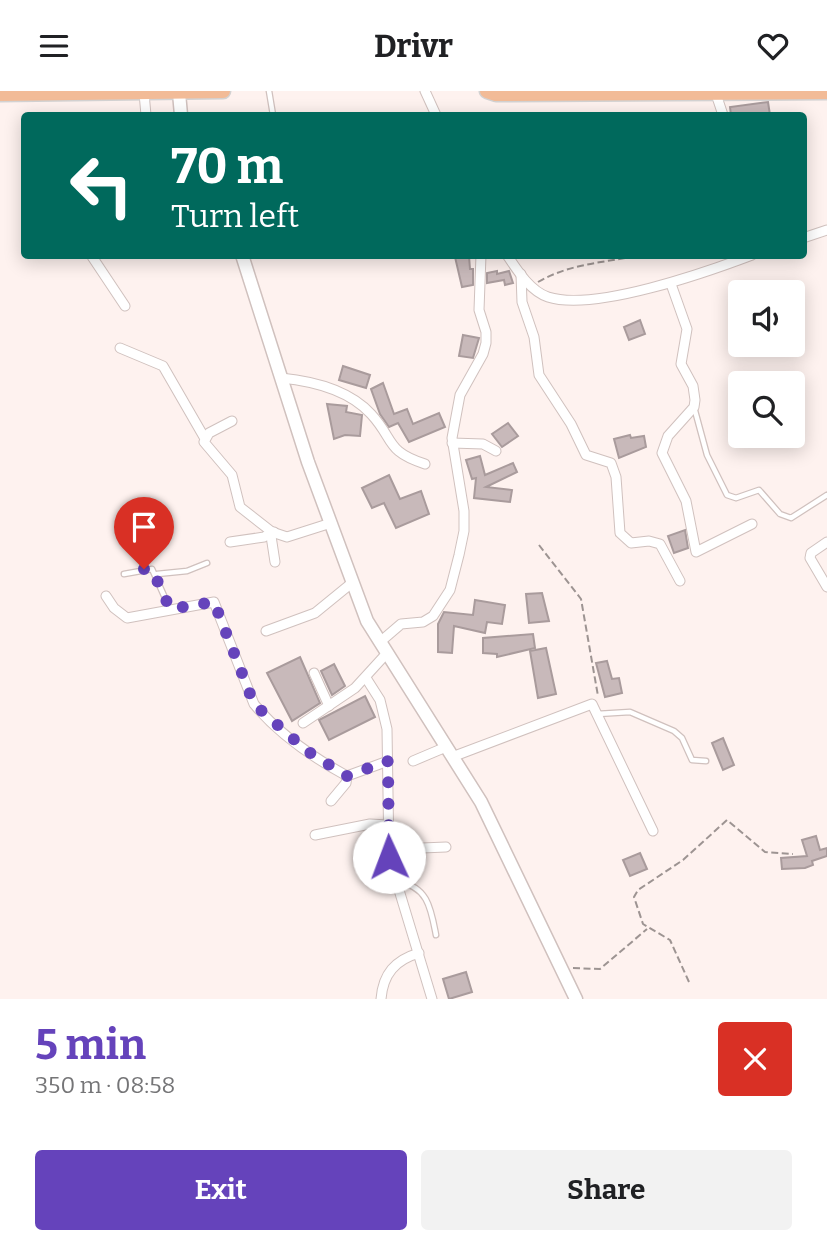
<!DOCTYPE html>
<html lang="en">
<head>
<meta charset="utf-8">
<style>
  body { margin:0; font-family:Bitter,serif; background:#f2f2f2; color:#202124; height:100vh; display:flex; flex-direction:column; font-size:26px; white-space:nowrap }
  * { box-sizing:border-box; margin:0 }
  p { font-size:23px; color:#757577 }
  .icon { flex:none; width:38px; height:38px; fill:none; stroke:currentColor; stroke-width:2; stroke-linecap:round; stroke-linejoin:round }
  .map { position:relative; height:908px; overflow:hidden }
  .side { display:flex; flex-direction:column; background:#fff; flex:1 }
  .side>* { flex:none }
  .hud { position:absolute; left:21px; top:21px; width:786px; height:147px; border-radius:7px; box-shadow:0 4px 18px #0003; background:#00695c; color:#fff; overflow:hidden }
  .tools { position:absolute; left:728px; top:189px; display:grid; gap:14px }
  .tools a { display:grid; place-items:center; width:77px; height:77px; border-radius:7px; background:#fff; box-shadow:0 4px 18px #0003; font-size:35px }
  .pin { position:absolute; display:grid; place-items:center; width:60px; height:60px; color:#fff; margin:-72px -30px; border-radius:50% 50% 50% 0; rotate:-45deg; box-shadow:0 0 7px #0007 }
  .pin .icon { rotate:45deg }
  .me { position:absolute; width:77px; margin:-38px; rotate:358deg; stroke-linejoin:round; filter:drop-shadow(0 0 5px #0008) }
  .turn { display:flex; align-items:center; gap:24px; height:147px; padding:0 35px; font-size:32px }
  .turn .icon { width:91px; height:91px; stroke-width:2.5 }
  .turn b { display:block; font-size:49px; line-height:60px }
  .round { display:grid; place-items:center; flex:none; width:74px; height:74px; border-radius:7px; background:#f2f2f2 }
  .headline { display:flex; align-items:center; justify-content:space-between; height:119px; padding:0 35px }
  h1 { font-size:42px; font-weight:700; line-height:52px; color:#6543bb }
  .cta { display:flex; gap:14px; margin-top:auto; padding:14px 35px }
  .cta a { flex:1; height:80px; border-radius:7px; background:#6543bb; color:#fff; font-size:28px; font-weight:700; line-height:80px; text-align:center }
  .cta a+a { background:#f2f2f2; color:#202124 }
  header { display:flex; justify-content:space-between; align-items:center; height:91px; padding:0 35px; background:#fff; font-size:32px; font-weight:700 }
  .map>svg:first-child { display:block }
  .building { fill:#c8b9ba; stroke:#a99b9c; stroke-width:2 }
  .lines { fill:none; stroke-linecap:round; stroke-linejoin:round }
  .lane-casing { stroke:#d0c1be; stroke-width:7 }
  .street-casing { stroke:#d0c1be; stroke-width:11 }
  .secondary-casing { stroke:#d0c1be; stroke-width:15 }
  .primary-casing { stroke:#d3d2d2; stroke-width:17 }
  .path { stroke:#9d9492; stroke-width:2; stroke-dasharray:7 3.5; stroke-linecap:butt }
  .lane { stroke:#fff; stroke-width:4.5 }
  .street { stroke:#fff; stroke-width:9 }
  .secondary { stroke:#fff; stroke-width:12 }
  .primary { stroke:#f2bb97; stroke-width:14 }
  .route { stroke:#6543bb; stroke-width:12; stroke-dasharray:0 21.6 }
</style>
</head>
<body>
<header><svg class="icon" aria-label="menu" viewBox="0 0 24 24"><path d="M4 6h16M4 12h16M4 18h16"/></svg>Drivr<svg class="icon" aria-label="heart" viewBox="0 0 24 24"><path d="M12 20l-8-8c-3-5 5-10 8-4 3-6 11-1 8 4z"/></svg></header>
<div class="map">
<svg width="827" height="908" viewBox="0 0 827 908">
  <rect width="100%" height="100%" fill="#fef2ef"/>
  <g class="building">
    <polygon points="768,11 770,24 731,24 730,16"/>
    <polygon points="469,165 470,178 473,178 473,194 462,196 455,166"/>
    <polygon points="497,180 497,183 509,180 513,192 505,194 504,189 487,192 487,182"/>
    <polygon points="640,229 645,243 629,249 624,236"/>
    <polygon points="463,244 479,247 473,267 459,265"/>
    <polygon points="343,275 370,284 366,297 339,289"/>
    <polygon points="383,292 394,323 407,318 413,333 439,322 445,336 409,351 398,332 389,336 380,323 371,298"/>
    <polygon points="327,313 347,315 346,321 362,324 360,345 345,344 334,348"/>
    <polygon points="508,332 518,345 502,356 492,343"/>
    <polygon points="630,344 631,347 644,345 646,356 619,367 614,348"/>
    <polygon points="480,365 485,384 513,372 517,381 486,396 512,399 510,411 474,407 476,387 472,388 466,369"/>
    <polygon points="389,384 400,408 421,400 429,423 396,437 384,412 372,417 362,397"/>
    <polygon points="685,439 688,457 674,462 668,445"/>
    <polygon points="542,502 549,530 529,532 526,503"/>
    <polygon points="475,509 505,514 502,533 487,531 485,542 454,535 452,562 438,561 438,533 444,521 473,524"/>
    <polygon points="533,543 535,557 497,566 497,563 483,562 483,547"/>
    <polygon points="546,557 556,603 538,607 530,560"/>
    <polygon points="300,566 320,612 292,630 267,582"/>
    <polygon points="607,570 612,588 619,587 622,602 605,606 596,572"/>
    <polygon points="334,573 345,595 332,604 321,580"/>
    <polygon points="365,605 375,626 329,649 319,629"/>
    <polygon points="723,647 734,674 723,679 712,652"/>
    <polygon points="816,745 820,759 827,757 827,765 812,770 813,774 805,777 782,778 781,767 807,765 802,749"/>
    <polygon points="640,762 647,778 630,785 623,769"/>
    <polygon points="466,881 472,901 449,908 443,888"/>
  </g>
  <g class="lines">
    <defs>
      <g id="lane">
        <polyline points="269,0 273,24"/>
        <polyline points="694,316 707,364 727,404 736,407 759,399 780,423 791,427 827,404"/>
        <polyline points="124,483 152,478 170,518"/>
        <polyline points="157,483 187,480 207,472"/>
        <polyline points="597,623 630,621 674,640 682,647 692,669 706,670"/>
        <path d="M398,791C428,795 431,818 436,844"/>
      </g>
      <g id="street">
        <polyline points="425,0 436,24"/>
        <polyline points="715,0 723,24"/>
        <polyline points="144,2 146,24"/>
        <polyline points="803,147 827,139"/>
        <polyline points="91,164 125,215"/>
        <path d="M507,164C517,179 530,200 548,206C594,221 707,181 752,164"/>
        <polyline points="521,183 522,211 534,246 539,284 571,333 586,364 611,372 616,386 620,442 631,452 649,450 660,453 680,490"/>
        <polyline points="671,193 687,238 681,273 693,295 695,309 694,316 668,345 662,362 686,410 696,461 752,433"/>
        <polyline points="120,257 163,275 204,346"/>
        <path d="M281,287C312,290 349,299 371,323C395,349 385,360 425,373"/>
        <polyline points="232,330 209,342 204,351 232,384 240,416 272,441 287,446 331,432"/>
        <polyline points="452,352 483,353 496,360"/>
        <polyline points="274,441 271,445 275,471"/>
        <polyline points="230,451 264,446 272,441"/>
        <polyline points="827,451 811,462 810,467 827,496"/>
        <path d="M106,505L114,517L127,527L214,511L254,613C278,642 314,667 347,685L388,670"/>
        <polyline points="266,540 315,522 353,491"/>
        <polyline points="380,551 401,533 423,531 433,525 450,499 459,464 464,440 464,420 452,347 460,304 483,263 486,252 486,241 479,219 481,164"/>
        <polyline points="314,582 329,615"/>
        <polyline points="366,587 380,609 387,638 389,766 432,908"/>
        <polyline points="303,632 355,597 387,562"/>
        <polyline points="452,666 592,613 653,740"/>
        <polyline points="413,670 446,656"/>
        <polyline points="331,710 346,692 347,685"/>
        <polyline points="315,744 370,733 388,734"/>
        <polyline points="389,766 422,757 446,756"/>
        <path d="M381,908C383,883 395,869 419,862"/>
      </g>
      <g id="secondary">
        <polyline points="179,2 181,24"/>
        <polyline points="242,164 308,371 367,530 481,711 576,908"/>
      </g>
      <g id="primary">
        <polyline points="487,0 496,3 827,1"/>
        <polyline points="0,3 223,0"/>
      </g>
    </defs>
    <use href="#lane" class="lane-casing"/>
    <use href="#street" class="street-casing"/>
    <use href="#secondary" class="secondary-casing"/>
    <use href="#primary" class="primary-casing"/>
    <g class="path">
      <path d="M538,191C571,172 604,172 640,164"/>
      <polyline points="539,454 581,508 598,605"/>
      <polyline points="573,877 600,878 647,838"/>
      <polyline points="689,891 670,849 643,833 634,806 638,799 683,769 727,729 765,761 793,763"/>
    </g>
    <use href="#lane" class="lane"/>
    <use href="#street" class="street"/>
    <use href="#secondary" class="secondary"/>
    <use href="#primary" class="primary"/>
  </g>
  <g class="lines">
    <polyline class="route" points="144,478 152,478 170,518 214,511 254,613 307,660 347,685 388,670 389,766"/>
  </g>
</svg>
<div class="tools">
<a><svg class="icon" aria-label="sound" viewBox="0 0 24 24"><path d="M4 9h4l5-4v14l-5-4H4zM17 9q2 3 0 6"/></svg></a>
<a><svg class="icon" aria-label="search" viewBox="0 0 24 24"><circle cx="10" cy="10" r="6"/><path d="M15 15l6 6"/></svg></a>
</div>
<div class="pin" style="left:144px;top:478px;background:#d93025"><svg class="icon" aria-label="arrive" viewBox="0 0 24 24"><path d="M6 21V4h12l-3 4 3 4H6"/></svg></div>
<svg class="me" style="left:389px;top:766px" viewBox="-20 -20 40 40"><circle r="19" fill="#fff"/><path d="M0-13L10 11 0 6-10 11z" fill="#6543bb"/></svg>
<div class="hud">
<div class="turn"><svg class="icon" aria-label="left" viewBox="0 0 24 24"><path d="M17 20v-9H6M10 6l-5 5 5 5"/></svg><div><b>70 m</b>Turn left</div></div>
</div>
</div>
<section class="side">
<div class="headline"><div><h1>5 min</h1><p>350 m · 08:58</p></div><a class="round" style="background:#d93025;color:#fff"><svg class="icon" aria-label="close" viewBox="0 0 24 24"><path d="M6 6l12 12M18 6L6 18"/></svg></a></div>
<div class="cta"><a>Exit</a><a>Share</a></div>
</section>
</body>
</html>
